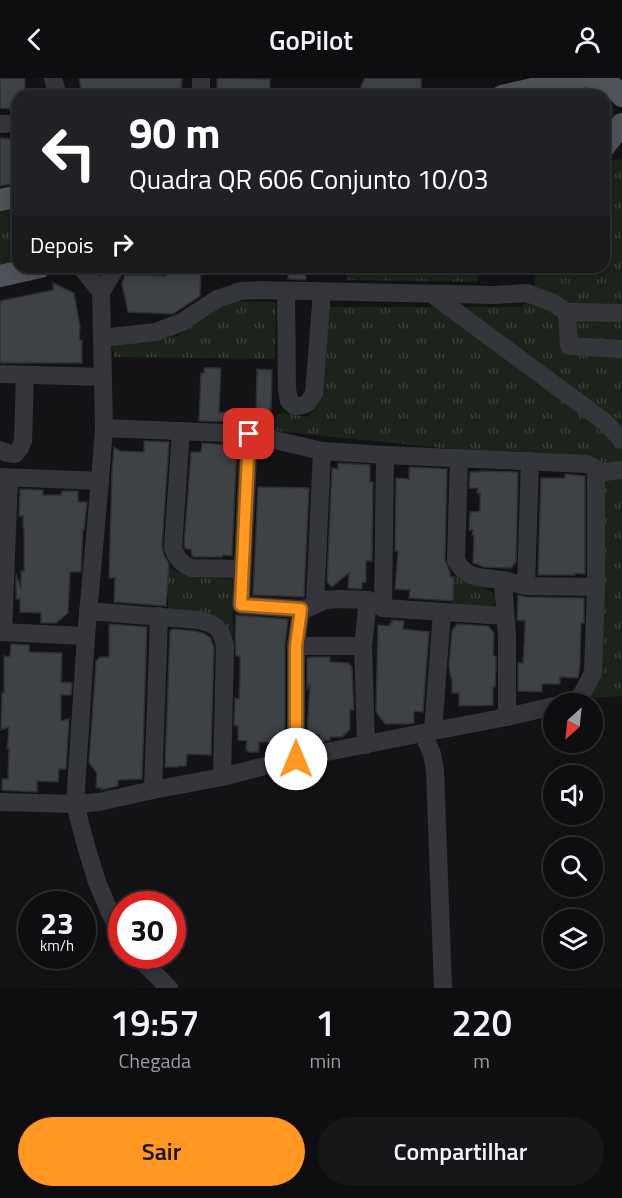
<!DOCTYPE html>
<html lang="pt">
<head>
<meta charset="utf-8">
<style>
  body { margin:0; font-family:"Titillium Web",sans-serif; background:#171719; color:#f1f3f6; height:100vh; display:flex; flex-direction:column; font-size:22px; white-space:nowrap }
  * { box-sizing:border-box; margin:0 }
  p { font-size:20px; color:#9b9c9f }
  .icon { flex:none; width:33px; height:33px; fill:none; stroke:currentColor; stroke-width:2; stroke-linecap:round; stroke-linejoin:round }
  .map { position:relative; height:910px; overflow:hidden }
  .sheet { display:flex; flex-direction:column; background:#0e0e10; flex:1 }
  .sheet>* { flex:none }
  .top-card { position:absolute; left:12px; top:12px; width:598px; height:183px; border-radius:18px; box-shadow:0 3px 15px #0003,0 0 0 2px #2e2e30; background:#202124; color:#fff; overflow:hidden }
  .needle { width:39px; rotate:207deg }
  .buttons { position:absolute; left:543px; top:615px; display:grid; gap:12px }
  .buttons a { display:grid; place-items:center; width:60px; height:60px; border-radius:50%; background:#0e0e10; box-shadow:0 3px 15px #0003,0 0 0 2px #2e2e30; font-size:30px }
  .speed { position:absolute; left:18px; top:813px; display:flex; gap:12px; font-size:30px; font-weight:700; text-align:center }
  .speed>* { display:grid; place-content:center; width:78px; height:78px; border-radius:50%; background:#0e0e10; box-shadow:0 3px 15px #0003,0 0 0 2px #2e2e30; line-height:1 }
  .speed small { font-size:15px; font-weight:400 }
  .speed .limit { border:9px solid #d22; background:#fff; color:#111 }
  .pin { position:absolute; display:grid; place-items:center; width:51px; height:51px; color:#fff; margin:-26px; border-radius:12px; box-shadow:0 3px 9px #0006 }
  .me { position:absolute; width:66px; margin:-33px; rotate:0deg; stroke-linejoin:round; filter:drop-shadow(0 0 4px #0008) }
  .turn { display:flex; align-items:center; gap:21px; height:126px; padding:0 18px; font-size:27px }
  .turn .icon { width:78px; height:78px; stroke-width:2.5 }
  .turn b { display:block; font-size:42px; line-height:51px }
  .then { display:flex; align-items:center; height:57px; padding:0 18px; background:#0003; gap:12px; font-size:22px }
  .eta { display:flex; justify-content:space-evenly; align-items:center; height:102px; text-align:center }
  .eta b { font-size:36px; font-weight:600; line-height:42px }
  .cta { display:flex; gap:12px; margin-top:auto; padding:12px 18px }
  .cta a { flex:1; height:69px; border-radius:36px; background:#ff9721; color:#111; font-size:24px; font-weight:600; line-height:69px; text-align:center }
  .cta a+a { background:#171719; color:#f1f3f6 }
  header { display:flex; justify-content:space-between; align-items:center; height:78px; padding:0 18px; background:#0e0e10; font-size:27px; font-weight:600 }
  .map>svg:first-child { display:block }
  .grass { fill:url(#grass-tufts) }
  .building { fill:#3f4245; stroke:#2d2e31; stroke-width:1.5 }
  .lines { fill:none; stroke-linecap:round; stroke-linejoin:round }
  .minor { stroke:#34363b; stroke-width:18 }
  .major { stroke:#50535a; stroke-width:22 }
  .route-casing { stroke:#a66215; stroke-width:15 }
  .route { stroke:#ff9721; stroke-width:10 }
</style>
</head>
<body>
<header><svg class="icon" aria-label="back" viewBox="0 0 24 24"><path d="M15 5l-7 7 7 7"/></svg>GoPilot<svg class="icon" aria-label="person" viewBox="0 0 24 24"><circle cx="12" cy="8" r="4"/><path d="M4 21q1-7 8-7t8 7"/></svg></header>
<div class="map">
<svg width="622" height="910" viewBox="0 0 622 910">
  <defs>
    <pattern id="grass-tufts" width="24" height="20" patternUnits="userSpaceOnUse" patternTransform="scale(1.5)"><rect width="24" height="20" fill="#1b231b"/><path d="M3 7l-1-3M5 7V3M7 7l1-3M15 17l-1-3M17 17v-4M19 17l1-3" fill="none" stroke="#39403a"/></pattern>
  </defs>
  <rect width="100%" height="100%" fill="#131315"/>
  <g class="grass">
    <polygon points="582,12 611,18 616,45 605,58 604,18 552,18"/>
    <polygon points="622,80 622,618 592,620 597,386 266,352 280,335 308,339 321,323 328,229 522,229 534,213 536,189 604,189 605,84"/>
    <polygon points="18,128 18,189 0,194 0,131"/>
    <polygon points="346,189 478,189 478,204 346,202"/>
    <polygon points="229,223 276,224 275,281 114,279 112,268 177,258"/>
    <polygon points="168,489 186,498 232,501 233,558 229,557 168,536"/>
    <path d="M455,497C468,506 485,508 497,518L493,529L452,532Z"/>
  </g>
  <g class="building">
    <polygon points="0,0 25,0 25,18 18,18 18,31 0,30"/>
    <polygon points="79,0 182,0 181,18 82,18"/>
    <polygon points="217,0 270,1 270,18 217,18"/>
    <polygon points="365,0 421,0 422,18 361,18 361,8"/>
    <polygon points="0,60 15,61 15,89 18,88 18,105 0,108"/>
    <polygon points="166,189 201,189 200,218 173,236 128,234 122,206 125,197 166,198"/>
    <polygon points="288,189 306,189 306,202 288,201"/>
    <polygon points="53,205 74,215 80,249 79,262 82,262 82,285 0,285 0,223 53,212"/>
    <polygon points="204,290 221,290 219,334 246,335 246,344 199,343 201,295 204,295"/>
    <polygon points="257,291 272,292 271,332 269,332 269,341 256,341"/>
    <polygon points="144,363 169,364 162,468 164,477 169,486 166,528 114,524 115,500 109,500 112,393 114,369 120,373 144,374"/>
    <polygon points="202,365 231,367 231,368 237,368 232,478 223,477 222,479 194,479 192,478 191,471 186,471 184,468 191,374 201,374"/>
    <polygon points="338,385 370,387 370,404 373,404 372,483 366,483 366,504 362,505 362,511 348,510 349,495 332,509 327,504 332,390 338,391"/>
    <polygon points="410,389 447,391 445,482 450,494 450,499 454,499 453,523 409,520 410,512 395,511 398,473 395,473 396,400 409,401 409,391"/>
    <polygon points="480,393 518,394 516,484 511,490 484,489 473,485 474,457 472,457 473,452 469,452 470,434 478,434 480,432 480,415 477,415 478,410 469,410 470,394 480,394"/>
    <polygon points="565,396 585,398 585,496 575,495 575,497 538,497 541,400 565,400"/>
    <polygon points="258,409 309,410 304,519 253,517"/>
    <polygon points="20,411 43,412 43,417 61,417 62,413 78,413 78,424 87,424 84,452 83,452 81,494 70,494 68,535 56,545 41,545 41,535 20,534 20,521 16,521 16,496 21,511 21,493 24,493 24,450 23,450 23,438 19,438"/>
    <polygon points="518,517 526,519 584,520 584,545 581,545 580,587 578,600 560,599 560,606 542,606 542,614 518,613 518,585 523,585 525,549 525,543 517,542"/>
    <polygon points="236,537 288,541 285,568 285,662 282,661 280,664 259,664 259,674 248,674 248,672 246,672 247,663 238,662 238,648 234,647 235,620 239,621 240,596 240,578 236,578 235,560"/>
    <polygon points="392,542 404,543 403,551 429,554 423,634 414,633 414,645 408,646 385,646 376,634 378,547 389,548 390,545 392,545"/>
    <polygon points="109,546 147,549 142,701 118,702 118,708 101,712 102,710 96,710 97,695 89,685 96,583 100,579 109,579"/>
    <polygon points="457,546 488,548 494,555 493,577 496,579 496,587 495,609 493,609 493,627 459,628 459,615 452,615 452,600 451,600 449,588 452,553"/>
    <polygon points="173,551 196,553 205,556 210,559 214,569 211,677 187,676 186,688 178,688 178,689 165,689 170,553"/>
    <polygon points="11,566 29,567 29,574 62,575 61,604 72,605 71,617 61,617 61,643 69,641 66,691 59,691 58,704 37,703 37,714 2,712 2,701 8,701 9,670 7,670 8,663 9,649 1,652 2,615 4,615 4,578 10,579"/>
    <polygon points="309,579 330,579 330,584 348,585 352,589 354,632 350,632 350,651 342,659 330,659 330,662 319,664 320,657 310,656 310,654 307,654 310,606 307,612 307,581"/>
  </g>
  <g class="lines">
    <g class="minor">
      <polyline points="53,0 58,18"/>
      <polyline points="201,18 201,0"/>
      <polyline points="0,46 18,45"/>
      <polyline points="81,189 101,214"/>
      <path d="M286,214L287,311L289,323L295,328C306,328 309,325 314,315L322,214"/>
      <polyline points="432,216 605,344 622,362"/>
      <polyline points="567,234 622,235"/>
      <polyline points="102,260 156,254 182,244 217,221 241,213 259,212 496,217 527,215 551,224 567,234 569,268 622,271"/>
      <polyline points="0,296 103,299"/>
      <polyline points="104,350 249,356 322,373 385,377 587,386 593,389 596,395 596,509 593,595 581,618 573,623 562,626"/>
      <path d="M181,353L173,469C176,480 181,486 191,490L242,491"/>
      <polyline points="249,356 241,527 301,531 308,530 325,522 338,521 368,522 383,530 505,538"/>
      <polyline points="0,372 7,375 15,376 20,370 23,363 25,297"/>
      <path d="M459,380L456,482C466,502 483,499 503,502"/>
      <polyline points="596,395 622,392"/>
      <polyline points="0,399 100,403 104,350 101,214 116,189"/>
      <polyline points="100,403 86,558 75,726 86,768 97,804 111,837 122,856"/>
      <polyline points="526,508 530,383"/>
      <polyline points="315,526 322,373"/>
      <polyline points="383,530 385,377"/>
      <path d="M88,533L198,542C216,546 221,550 225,568L222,699"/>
      <polyline points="0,554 86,558"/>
      <polyline points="3,554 9,400"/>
      <polyline points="296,568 363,568"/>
      <polyline points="507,639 507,559 503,502 526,508 596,509"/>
      <polyline points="433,653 442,534"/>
      <polyline points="423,655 432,676 435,692 443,910"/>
      <polyline points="366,667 363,568 368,522"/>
      <polyline points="296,680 296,568 301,531"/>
      <polyline points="153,712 159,538"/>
      <polyline points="0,724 75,726 99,724 153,712 222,699 296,680 433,653 507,639 554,628"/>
      <polyline points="137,878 169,910"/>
    </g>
    <g class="major">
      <path d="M592,0C605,4 613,7 622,18"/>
      <polyline points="502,18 580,0"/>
      <polyline points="604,69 622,46"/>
      <polyline points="0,122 18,118"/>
      <polyline points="0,198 40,189"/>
    </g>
  </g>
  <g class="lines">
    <defs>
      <polyline id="route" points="249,356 241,527 301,531 296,568 296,681"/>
    </defs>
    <use href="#route" class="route-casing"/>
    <use href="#route" class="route"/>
  </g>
</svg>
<div class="buttons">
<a><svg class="needle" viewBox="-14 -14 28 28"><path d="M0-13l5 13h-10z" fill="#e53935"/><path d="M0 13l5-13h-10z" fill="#9b9c9f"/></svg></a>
<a><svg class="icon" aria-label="sound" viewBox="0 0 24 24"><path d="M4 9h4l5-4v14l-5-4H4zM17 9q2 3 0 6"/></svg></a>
<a><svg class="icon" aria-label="search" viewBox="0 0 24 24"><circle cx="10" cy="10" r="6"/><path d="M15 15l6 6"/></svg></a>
<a><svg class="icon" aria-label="layers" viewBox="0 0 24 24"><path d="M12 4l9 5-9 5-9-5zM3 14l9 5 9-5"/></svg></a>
</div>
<div class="speed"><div>23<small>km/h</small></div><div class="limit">30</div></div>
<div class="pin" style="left:249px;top:356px;background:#d93025"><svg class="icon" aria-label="arrive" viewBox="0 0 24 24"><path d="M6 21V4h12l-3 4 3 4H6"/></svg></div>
<svg class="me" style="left:296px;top:681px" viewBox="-20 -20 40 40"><circle r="19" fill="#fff"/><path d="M0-13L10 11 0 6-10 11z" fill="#ff9721"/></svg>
<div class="top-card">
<div class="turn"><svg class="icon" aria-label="left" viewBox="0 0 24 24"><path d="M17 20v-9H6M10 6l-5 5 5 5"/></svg><div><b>90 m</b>Quadra QR 606 Conjunto 10/03</div></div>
<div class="then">Depois<svg class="icon" aria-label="right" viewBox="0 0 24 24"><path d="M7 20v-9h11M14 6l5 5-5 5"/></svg></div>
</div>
</div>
<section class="sheet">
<div class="eta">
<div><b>19:57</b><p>Chegada</p></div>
<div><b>1</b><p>min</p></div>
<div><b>220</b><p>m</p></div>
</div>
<div class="cta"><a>Sair</a><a>Compartilhar</a></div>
</section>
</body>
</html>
